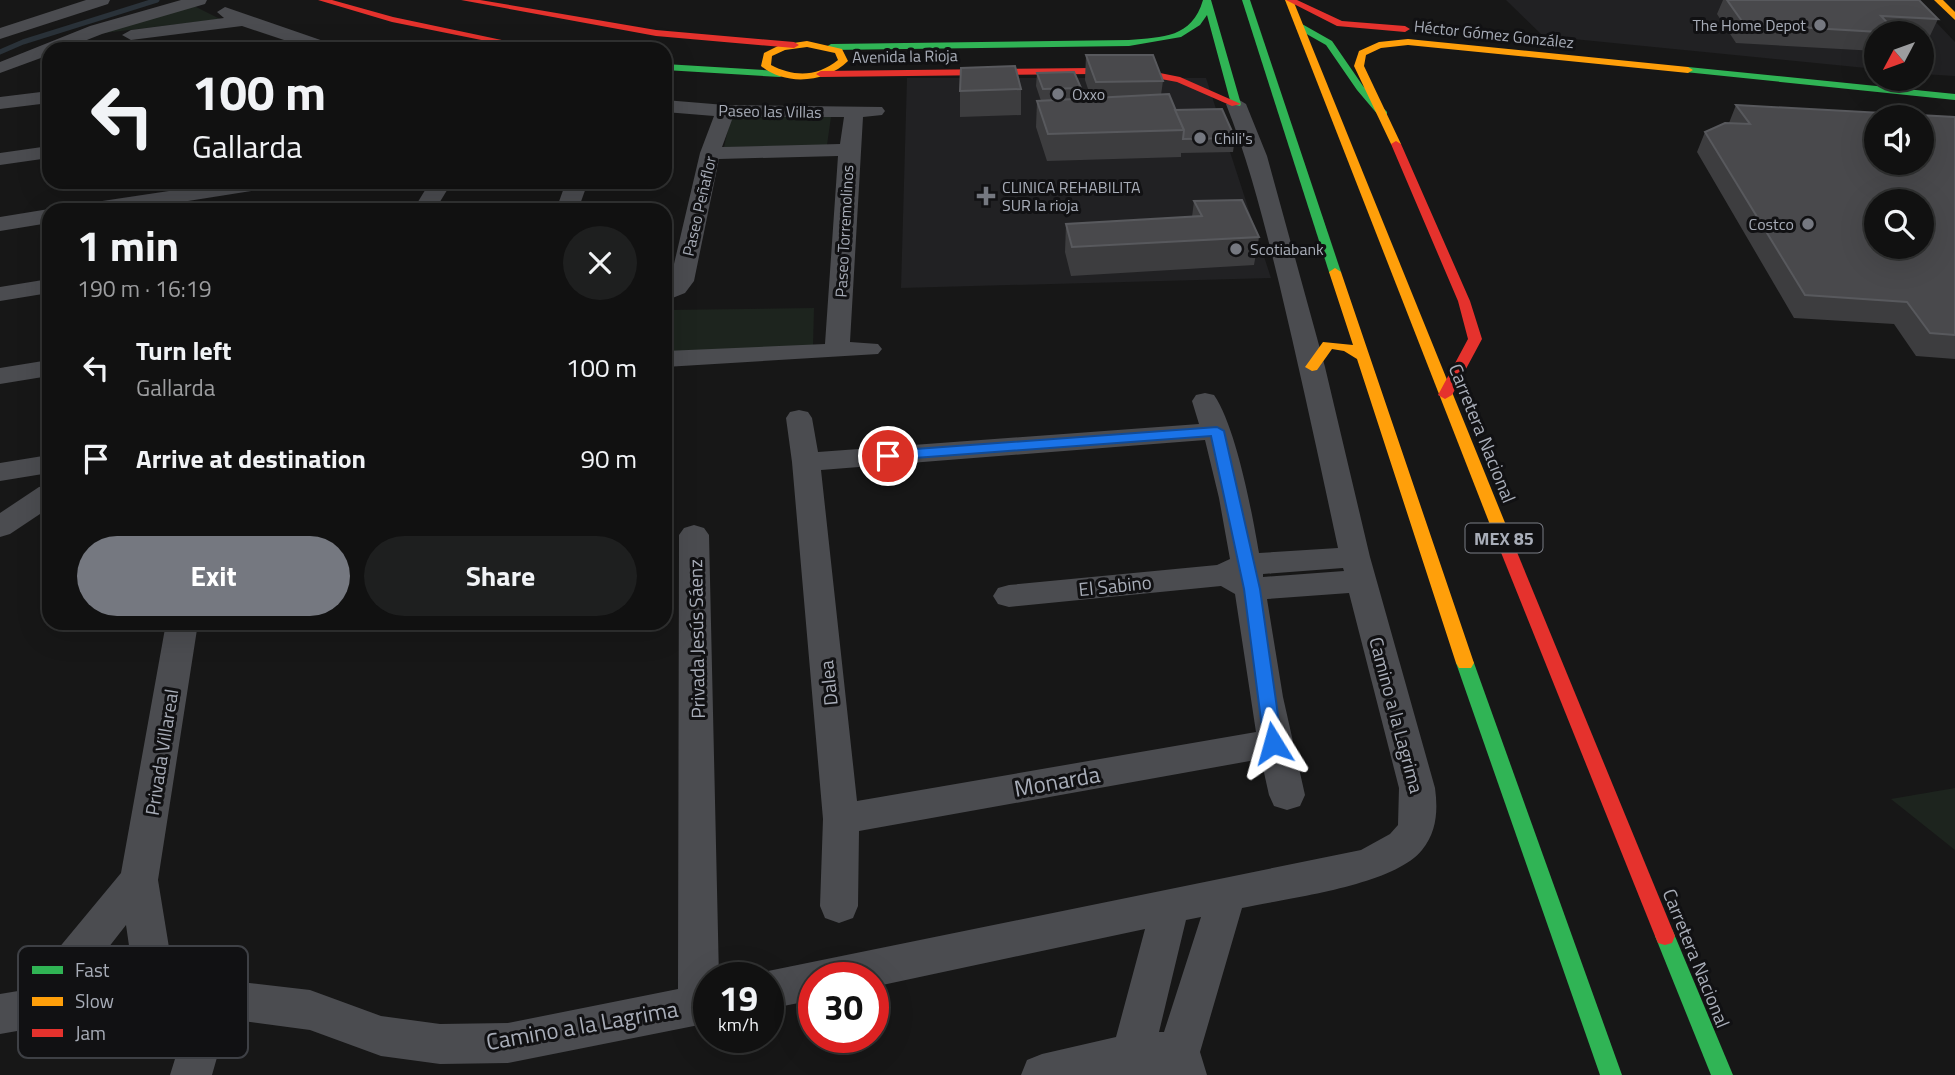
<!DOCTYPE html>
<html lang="en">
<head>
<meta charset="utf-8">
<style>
  body { margin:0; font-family:"Titillium Web",sans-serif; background:#1e1f1f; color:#f1f3f6; height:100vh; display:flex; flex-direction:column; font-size:26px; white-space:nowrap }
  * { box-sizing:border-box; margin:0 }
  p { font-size:23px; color:#9c9d9f }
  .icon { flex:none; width:38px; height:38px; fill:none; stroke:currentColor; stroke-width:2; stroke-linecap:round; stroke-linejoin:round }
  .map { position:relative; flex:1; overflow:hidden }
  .sheet { position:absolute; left:42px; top:203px; width:630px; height:427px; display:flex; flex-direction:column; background:#111; border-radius:21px; box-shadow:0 7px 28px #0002,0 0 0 2px #303131 }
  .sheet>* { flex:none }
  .banner { position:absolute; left:42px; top:42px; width:630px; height:147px; border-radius:21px; box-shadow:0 7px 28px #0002,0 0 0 2px #303131; background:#111; color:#f1f3f6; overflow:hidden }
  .needle { width:46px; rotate:229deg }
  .fabs { position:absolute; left:1864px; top:21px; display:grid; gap:14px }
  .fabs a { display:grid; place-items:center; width:70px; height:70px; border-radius:50%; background:#111; box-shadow:0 7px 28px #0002,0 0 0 2px #303131; font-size:35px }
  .speed { position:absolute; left:693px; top:962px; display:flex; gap:14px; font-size:35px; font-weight:700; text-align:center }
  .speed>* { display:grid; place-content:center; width:91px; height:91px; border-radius:50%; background:#111; box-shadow:0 7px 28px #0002,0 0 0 2px #303131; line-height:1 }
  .speed small { font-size:18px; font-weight:400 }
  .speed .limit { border:10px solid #d22; background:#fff; color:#111 }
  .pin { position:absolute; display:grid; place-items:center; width:60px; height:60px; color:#fff; margin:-30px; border:4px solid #fff; border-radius:50%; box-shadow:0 2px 7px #0007 }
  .me { position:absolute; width:77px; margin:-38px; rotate:352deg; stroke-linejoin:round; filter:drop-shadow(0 0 5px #0008) }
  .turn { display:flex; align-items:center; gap:24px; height:147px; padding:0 35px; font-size:32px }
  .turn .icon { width:91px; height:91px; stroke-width:2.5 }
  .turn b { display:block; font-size:49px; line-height:60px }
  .round { display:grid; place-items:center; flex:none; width:74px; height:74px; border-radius:37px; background:#1e1f1f }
  .overview { display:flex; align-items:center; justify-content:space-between; height:119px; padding:0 35px }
  h1 { font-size:42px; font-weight:700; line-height:52px }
  .action { display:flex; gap:14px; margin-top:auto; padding:14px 35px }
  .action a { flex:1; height:80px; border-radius:42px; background:#757880; color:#fff; font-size:28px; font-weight:700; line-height:80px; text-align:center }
  .action a+a { background:#1e1f1f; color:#f1f3f6 }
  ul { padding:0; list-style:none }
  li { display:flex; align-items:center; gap:21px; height:91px; padding:0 35px }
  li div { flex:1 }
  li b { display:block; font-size:26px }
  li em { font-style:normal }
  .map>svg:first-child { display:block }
  .built { fill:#212123 }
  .green { fill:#1d241e }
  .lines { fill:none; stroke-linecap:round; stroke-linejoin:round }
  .stream { stroke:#2a3239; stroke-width:5 }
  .street { fill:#4b4c50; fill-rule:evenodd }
  .fast { fill:#30b455; fill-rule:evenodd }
  .slow { fill:#ff9f0a; fill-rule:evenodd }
  .jam { fill:#e5322d; fill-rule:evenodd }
  .wall { fill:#3d3d3f }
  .building { fill:#49494c; stroke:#58595d; stroke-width:2; fill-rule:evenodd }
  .route { fill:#1a73e8; stroke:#114b97; stroke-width:2 }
  .poi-dot { fill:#757880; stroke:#111113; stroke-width:2.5 }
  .labels { text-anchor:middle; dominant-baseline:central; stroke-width:6; stroke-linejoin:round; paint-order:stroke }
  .far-poi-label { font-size:16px; fill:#a8adb8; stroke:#111113; text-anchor:start }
  .far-street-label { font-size:16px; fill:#a8adb8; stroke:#111113 }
  .shield { fill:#111113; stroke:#7b7e86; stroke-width:2 }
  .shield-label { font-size:18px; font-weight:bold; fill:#a8adb8 }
  .street-label { font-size:19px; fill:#a8adb8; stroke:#111113 }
  .near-street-label { font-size:23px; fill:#a8adb8; stroke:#111113 }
  .key { fill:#111113; stroke:#3e4045; stroke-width:2 }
  .key-label { font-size:19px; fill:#a8adb8 }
</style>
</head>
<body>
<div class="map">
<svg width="1955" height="1075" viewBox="0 0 1955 1075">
  <rect width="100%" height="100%" fill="#171717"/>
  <g class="built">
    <polygon points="1506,0 1915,0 1955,42 1955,76 1922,74 1922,33 1876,33 1876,69 1543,36"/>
    <polygon points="907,78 1206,78 1271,278 901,288"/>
  </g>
  <g class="green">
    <polygon points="192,5 220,19 96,34"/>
    <polygon points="731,117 831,117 827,145 724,147"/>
    <polygon points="814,308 813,347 665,353 665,310"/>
    <polygon points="1955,788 1955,850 1891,799"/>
  </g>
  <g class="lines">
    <polyline class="stream" points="0,52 23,42 157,0"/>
    <g class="street">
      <polygon points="86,0 110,0 108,4 0,39 0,28"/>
      <polygon points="181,0 207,0 205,4 102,34 64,49 49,49 49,55 0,73 0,62 90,26"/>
      <polygon points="225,7 335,45 338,49 311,49 242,26 131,40 122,35 131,30 224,18 217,12"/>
      <polygon points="49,91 49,103 0,109 0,97"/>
      <path d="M1236,98L1246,104L1267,156L1325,367L1370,557L1435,788C1438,810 1437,832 1422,850C1393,886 1287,898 1242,908L1200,1052L1207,1075H1021L1027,1060L1042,1054L1116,1037L1145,929L873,987V978H814V1000L768,1009V978H753L768,971L1361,850L1390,834L1398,825L1399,788L1349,593L1267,599L1283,697L1305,795L1300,806L1287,810L1274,806L1269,795L1261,759L859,831L858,906L853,918L839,923L825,918L820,906L823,819L792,462L786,418L790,412L799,410L808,412L812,418L818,452L1199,424L1192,401L1196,395L1205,393L1214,395C1236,427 1252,512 1259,553L1338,548C1319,459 1300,371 1279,283C1264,222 1249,162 1226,104ZM1205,440L1219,498L1230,559L1217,565L1009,585L998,588L993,596L998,604L1009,607L1221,586L1235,594L1256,732L857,801L821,470ZM1343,568L1344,571L1263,577V574ZM1201,917L1164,1032H1159L1186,920Z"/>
      <path d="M665,100L725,105L882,107L885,111L882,115L863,117L850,342L878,344L882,349L878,354L665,367V351L825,344L838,156L719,159L694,281L685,293L665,301V285L670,281L700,153L714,116L665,112ZM733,117H844L840,144L722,147Z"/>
      <polygon points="49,146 49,158 0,165 0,153"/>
      <polygon points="229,182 281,182 277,186 270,188 131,210 78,210 81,205 89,203"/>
      <polygon points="430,182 452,182 435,210 413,210"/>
      <polygon points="566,182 588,182 578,210 556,210"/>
      <polygon points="49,209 51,210 49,210 49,223 0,231 0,217"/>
      <polygon points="49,279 49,293 0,301 0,287"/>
      <polygon points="49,360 49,376 0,384 0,368"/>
      <polygon points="49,455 49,473 0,481 0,463"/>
      <polygon points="49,485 49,508 10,534 0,537 0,513 39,487"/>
      <path d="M694,525L704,528L709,535L719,978H709V1023L508,1063L440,1064L381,1056L310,1030L228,1019L212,1075H170L188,1017C126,1016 61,1022 0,1034V994L24,990L121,873L166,623H198L158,880L174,978L214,979L310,990L381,1016L440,1024L508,1023L678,989L679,535L684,528ZM126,925L134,980L80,984Z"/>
    </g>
    <g class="fast">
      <path d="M1203,0H1211L1241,104L1240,106L1231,104L1207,15L1200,25L1181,37L1129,46L831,50L826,47L831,44L1129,40C1163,37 1192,38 1203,0Z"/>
      <polygon points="1242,0 1250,0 1341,272 1339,275 1331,275 1329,272"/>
      <polygon points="1296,24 1302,24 1332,41 1363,86 1387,112 1387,116 1379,116 1357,90 1326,45 1296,28"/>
      <polygon points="665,64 780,71 785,74 780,77 665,70"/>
      <polygon points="1688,67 1955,94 1955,100 1685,72 1685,68"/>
      <polygon points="1465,656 1471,658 1474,663 1622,1075 1600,1075 1456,663 1459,658"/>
      <polygon points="1665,927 1672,929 1733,1075 1711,1075 1655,936 1658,929"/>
    </g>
    <g class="slow">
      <polygon points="1285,0 1293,0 1512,540 1510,544 1504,545 1496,540"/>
      <polygon points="1934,0 1943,0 1955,12 1955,20"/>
      <polygon points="1408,39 1688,67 1693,70 1688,73 1408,45 1381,48 1366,55 1364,66 1401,144 1396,147 1391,144 1354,66 1359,51 1379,42"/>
      <path d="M807,41L842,49L848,61C826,83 785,86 761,66L764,53L780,45ZM807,47L835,53L838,60C817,77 794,77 771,65L772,56L785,50Z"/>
      <polygon points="1335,268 1341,272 1474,663 1471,668 1459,668 1456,663 1357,359 1344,351 1332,349 1317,370 1312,371 1305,367 1323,342 1353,345 1329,272"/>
    </g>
    <g class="jam">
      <polygon points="318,0 332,0 393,17 545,49 526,49 392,22"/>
      <polygon points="461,0 480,0 656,30 794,42 799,45 794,48 656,36"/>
      <polygon points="1286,0 1297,0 1342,21 1405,26 1410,29 1405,32 1337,26"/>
      <polygon points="1093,68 1145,70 1180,77 1241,104 1232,106 1177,82 1145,76 1093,74 821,77 816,74 821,71"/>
      <polygon points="1396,141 1401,144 1470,301 1482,339 1452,395 1445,399 1438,395 1468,339 1458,301 1391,144"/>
      <polygon points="1504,535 1512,540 1675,936 1672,943 1665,945 1658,943 1655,936 1496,540"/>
    </g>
  </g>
  <g class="wall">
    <polygon points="1723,0 1919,0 1938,19 1929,38 1922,38 1922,33 1876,33 1876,51 1736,43 1717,14"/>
    <polygon points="1086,55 1163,81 1161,95 1175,110 1235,138 1233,152 1181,153 1181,157 1047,161 1036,127 1037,101 1041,101 1036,86 1037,73 1081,88 1081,99 1091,98 1085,80"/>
    <polygon points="1021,89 1021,115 960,117 960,91"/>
    <polygon points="1736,105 1955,117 1955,359 1916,356 1894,324 1794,318 1697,152 1705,132 1729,123"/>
    <polygon points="1194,201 1259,237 1254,265 1071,276 1065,252 1066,224 1192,217"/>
  </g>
  <g class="building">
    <polygon points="1727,0 1919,0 1938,19 1881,16 1897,33 1744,24"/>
    <polygon points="1086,55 1153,55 1163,81 1096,82"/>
    <polygon points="1015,66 1021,89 960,91 961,68"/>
    <polygon points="1074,72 1081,88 1043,89 1037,73"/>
    <polygon points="1169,94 1184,130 1048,134 1037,101"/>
    <path d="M1736,105L1955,117V335L1930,333L1907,302L1805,295L1705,132L1725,123L1750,124ZM1876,117H1922V163H1876ZM1876,201H1922V247H1876Z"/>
    <polygon points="1222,109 1235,138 1183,139 1184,130 1175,110"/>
    <polygon points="1242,200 1259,237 1072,247 1066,224 1202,216 1194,201"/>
  </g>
  <polygon class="route" points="1217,427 1224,431 1260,589 1282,743 1280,748 1273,751 1267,748 1264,743 1244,589 1211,436 888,460 881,456 888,451"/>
  <g class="poi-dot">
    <circle cx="1820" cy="25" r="7"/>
    <circle cx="1058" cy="94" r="7"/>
    <circle cx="1200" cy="138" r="7"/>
    <path d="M982.5 185.5h7v7h7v7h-7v7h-7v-7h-7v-7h7z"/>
    <circle cx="1808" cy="224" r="7"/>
    <circle cx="1236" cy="249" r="7"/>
  </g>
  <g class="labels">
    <g class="far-poi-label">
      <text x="1806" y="25" text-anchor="end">The Home Depot</text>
      <text x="1072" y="94">Oxxo</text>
      <text x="1214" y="138">Chili's</text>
      <text x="1002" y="187">CLINICA REHABILITA<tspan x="1002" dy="18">SUR la rioja</tspan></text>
      <text x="1794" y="224" text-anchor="end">Costco</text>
      <text x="1250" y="249">Scotiabank</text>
    </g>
    <g class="far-street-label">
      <text transform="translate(1494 34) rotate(6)">Héctor Gómez González</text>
      <text transform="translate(905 56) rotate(-1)">Avenida la Rioja</text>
      <text transform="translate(770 111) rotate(1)">Paseo las Villas</text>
      <text transform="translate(699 206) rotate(-77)">Paseo Peñaflor</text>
      <text transform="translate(844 231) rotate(-87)">Paseo Torremolinos</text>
    </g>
    <rect class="shield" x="1465.5" y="523.5" width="77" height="29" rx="5"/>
    <g class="shield-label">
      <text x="1504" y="538">MEX 85</text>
    </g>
    <g class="street-label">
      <text transform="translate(1483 433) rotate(68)">Carretera Nacional</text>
      <text transform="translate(1115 585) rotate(-6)">El Sabino</text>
      <text transform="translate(696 639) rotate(-91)">Privada Jesús Sáenz</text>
      <text transform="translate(828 683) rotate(-96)">Dalea</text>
      <text transform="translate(1397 715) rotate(75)">Camino a la Lagrima</text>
      <text transform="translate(161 752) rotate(-81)">Privada Villareal</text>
      <text transform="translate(1697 958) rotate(68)">Carretera Nacional</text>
    </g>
    <g class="near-street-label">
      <text transform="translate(1057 781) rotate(-10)">Monarda</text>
      <text transform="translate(582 1025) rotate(-10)">Camino a la Lagrima</text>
    </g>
  </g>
  <rect x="18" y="946" width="230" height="112" rx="10" class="key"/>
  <rect x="32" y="966" width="31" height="8" fill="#30b455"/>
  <rect x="32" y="997" width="31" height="9" fill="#ff9f0a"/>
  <rect x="32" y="1029" width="31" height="8" fill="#e5322d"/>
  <g class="key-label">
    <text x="75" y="977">Fast</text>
    <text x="75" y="1008">Slow</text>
    <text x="75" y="1040">Jam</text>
  </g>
</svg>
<div class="fabs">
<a><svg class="needle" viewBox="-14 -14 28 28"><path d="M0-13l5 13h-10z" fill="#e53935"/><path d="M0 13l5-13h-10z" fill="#9c9d9f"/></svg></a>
<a><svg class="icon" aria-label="sound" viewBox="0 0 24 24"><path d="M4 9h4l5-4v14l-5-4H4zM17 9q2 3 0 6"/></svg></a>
<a><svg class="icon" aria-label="search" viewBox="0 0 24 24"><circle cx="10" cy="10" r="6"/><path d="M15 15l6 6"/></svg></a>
</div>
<div class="speed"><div>19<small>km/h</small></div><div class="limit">30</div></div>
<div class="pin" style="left:888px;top:456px;background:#d93025"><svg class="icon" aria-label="arrive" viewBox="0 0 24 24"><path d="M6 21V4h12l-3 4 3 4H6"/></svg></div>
<svg class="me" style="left:1273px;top:743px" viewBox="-20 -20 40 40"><path d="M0-17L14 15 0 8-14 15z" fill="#1a73e8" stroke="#fff" stroke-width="4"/></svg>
<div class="banner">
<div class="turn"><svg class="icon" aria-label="left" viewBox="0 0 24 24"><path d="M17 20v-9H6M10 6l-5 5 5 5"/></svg><div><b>100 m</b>Gallarda</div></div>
</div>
<section class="sheet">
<div class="overview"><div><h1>1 min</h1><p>190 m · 16:19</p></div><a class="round"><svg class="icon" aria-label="close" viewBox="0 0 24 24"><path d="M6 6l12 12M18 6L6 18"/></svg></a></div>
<ul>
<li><svg class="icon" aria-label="left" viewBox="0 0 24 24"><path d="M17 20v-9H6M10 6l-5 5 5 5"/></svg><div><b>Turn left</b><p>Gallarda</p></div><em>100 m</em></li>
<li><svg class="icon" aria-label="arrive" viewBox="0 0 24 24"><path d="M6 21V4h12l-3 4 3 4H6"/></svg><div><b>Arrive at destination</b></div><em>90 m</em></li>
</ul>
<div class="action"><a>Exit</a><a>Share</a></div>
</section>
</div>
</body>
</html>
